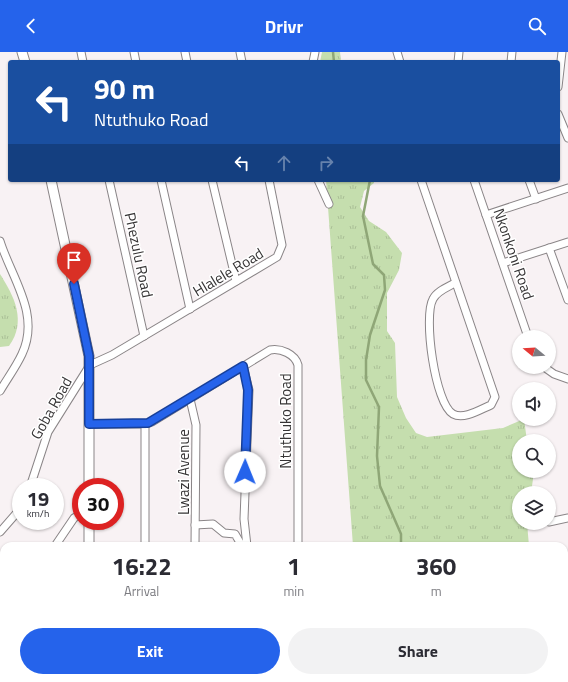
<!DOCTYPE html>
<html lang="en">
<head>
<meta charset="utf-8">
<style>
  body { margin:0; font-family:"Titillium Web",sans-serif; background:#f2f2f3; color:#2b2b33; height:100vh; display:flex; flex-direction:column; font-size:15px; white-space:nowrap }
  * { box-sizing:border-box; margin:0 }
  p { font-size:13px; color:#7c7c81 }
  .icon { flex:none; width:22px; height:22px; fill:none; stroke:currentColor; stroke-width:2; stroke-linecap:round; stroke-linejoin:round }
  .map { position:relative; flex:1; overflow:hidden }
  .details { position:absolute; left:0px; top:490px; width:568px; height:140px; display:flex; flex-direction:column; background:#fff; border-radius:12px 12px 0 0; box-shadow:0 1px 3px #0004 }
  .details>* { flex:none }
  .guide { position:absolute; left:8px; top:8px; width:552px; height:122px; border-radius:4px; box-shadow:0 1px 3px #0004; background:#1a4fa0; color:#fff; overflow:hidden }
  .needle { width:26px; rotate:288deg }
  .controls { position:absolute; left:512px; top:278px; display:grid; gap:8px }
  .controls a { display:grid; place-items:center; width:44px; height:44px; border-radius:50%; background:#fff; box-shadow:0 1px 3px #0004; font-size:20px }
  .speed { position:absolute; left:12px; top:426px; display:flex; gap:8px; font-size:20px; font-weight:700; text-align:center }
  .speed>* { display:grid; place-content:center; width:52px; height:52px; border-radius:50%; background:#fff; box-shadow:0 1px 3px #0004; line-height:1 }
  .speed small { font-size:10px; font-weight:400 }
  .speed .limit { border:6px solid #d22; background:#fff; color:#111 }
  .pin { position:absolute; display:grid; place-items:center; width:34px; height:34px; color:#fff; margin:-41px -17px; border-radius:50% 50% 50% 0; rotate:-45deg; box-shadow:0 0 4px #0007 }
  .pin .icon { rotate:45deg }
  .me { position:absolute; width:44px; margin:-22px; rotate:1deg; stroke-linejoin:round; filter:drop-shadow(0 0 3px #0008) }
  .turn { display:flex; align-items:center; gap:14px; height:84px; padding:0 20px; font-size:18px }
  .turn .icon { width:52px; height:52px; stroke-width:2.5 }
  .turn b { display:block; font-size:28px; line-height:34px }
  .lanes { display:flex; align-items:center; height:38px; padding:0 20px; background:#0003; justify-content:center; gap:20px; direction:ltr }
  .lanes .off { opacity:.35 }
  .eta { display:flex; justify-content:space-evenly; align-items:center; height:68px; text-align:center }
  .eta b { font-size:24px; font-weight:700; line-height:28px }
  .button { display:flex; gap:8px; margin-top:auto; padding:8px 20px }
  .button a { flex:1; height:46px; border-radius:24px; background:#2563eb; color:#fff; font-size:16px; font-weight:700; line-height:46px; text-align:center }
  .button a+a { background:#f2f2f3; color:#2b2b33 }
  header { display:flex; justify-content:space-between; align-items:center; height:52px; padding:0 20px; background:#2563eb; color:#fff; font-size:18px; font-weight:700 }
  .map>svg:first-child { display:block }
  .grass { fill:url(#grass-tufts) }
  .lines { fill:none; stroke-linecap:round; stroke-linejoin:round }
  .stream { stroke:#8fa677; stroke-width:2.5 }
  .minor-casing { stroke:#8a8587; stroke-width:9 }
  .tertiary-casing { stroke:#8a8587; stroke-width:11 }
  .minor { stroke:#fff; stroke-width:7 }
  .tertiary { stroke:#fff; stroke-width:9 }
  .route-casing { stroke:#184099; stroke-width:10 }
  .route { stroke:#2563eb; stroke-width:7 }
  .labels { text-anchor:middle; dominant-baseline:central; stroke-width:3; stroke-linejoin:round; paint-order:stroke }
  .street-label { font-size:15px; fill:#363435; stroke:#fff }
</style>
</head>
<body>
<header><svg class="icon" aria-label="back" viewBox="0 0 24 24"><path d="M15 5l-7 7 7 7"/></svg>Drivr<svg class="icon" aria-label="search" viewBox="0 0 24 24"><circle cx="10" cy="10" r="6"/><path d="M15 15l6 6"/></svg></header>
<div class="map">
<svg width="568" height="630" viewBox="0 0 568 630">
  <defs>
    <pattern id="grass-tufts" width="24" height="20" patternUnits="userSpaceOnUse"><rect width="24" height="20" fill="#c5deae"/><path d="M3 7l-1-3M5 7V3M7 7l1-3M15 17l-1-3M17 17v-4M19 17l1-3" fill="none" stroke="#aabf96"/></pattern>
  </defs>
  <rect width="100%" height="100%" fill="#f8f2f4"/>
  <g class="grass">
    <polygon points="322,0 340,0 341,10 320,10"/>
    <polygon points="326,128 374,128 374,131 364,139 360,155 369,169 386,180 402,201 399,218 387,241 387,279 395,291 397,345 406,366 416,381 427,385 503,376 524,367 527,389 519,389 519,419 532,419 533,427 531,441 519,441 519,471 527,471 529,494 353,494"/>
    <path d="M0,222C14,244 27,269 9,294L0,295Z"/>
    <polygon points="285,626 531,626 530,630 286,630"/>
  </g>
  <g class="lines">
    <g class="stream">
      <polyline points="333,0 334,10"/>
      <polyline points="370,128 363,164 373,212 384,223 385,238 370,283 366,308 366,328 379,355 377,404 380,434 401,482 401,494"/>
      <polyline points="282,630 285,626"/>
    </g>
    <defs>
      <g id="minor">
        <polyline points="81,0 83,10"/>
        <polyline points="134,0 136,10"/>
        <polyline points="185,0 187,10"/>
        <polyline points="240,0 242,10"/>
        <polyline points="397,0 400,10"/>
        <polyline points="313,10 315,0"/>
        <polyline points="458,10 459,0"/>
        <polyline points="511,10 512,0"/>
        <polyline points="558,35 562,0"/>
        <polyline points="558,62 568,86"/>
        <polyline points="109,128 144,284"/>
        <polyline points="161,128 190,257"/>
        <polyline points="212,128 236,229"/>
        <polyline points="318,128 329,152"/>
        <path d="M421,128L495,345L491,353C481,357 464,368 453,362C435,352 423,264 433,247C437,239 448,235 455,231"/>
        <polyline points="474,128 528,285"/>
        <polyline points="529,128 536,147"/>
        <polyline points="486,163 568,136"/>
        <path d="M0,189C11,225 41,262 22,302C16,315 7,327 0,339"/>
        <polyline points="549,196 568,248"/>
        <polyline points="503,211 568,190"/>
        <polyline points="243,314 249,338 244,467 247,494"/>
        <polyline points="544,315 554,322 568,327"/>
        <polyline points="190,347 196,373 195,494"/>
        <path d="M89,372H145L152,370L270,298C281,296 295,302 298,313V494"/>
        <polyline points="30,435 48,380 90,313 112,303 277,205 282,193 269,128"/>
        <polyline points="549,470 568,466"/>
        <polyline points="195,473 213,472 224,481 235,482 242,494"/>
        <polyline points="0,480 21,456"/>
        <polyline points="55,494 74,466 81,462"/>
        <polyline points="145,494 145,372"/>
        <polyline points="219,626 224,630"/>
        <polyline points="38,630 40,626"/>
        <polyline points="144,630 144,626"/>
        <polyline points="233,630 236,626"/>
      </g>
      <g id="tertiary">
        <polyline points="22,0 25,10"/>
        <polyline points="51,128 89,304 89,435"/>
        <polyline points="89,469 89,494"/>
        <polyline points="83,630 84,626"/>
      </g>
    </defs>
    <use href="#minor" class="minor-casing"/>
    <use href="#tertiary" class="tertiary-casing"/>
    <use href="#minor" class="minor"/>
    <use href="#tertiary" class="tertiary"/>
  </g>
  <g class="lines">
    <defs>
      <polyline id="route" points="74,232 89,304 89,372 148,371 243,314 248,338 245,420"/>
    </defs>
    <use href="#route" class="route-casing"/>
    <use href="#route" class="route"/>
  </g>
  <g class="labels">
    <g class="street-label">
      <text transform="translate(514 202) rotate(71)">Nkonkoni Road</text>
      <text transform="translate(139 203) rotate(78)">Phezulu Road</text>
      <text transform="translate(228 220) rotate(-31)">Hlalele Road</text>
      <text transform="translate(51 356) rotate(-61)">Goba Road</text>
      <text transform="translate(285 369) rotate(-90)">Ntuthuko Road</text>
      <text transform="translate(183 420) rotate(-90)">Lwazi Avenue</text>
    </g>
  </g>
</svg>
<div class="controls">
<a><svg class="needle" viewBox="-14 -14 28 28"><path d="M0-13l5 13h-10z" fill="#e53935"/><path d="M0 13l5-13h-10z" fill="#7c7c81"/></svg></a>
<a><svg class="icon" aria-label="sound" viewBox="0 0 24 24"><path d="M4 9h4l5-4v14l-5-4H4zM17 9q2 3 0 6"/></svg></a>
<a><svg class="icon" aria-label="search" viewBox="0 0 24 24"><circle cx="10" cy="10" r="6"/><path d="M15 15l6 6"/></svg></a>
<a><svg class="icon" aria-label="layers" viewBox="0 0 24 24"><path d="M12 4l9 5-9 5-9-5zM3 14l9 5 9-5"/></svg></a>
</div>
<div class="speed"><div>19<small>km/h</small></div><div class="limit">30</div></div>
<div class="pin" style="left:74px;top:232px;background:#d93025"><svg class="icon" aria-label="arrive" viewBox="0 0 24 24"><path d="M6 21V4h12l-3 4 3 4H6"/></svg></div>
<svg class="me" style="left:245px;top:420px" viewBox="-20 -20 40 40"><circle r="19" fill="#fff"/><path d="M0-13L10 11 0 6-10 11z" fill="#2563eb"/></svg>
<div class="guide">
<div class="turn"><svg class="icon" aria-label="left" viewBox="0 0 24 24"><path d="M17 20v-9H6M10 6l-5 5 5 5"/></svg><div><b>90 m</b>Ntuthuko Road</div></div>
<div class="lanes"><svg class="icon" aria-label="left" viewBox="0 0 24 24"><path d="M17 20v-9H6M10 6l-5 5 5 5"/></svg><svg class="icon off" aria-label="ahead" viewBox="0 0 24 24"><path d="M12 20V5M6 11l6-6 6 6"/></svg><svg class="icon off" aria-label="right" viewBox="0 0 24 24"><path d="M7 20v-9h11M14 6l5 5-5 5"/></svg></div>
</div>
<section class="details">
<div class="eta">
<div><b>16:22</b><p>Arrival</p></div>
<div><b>1</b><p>min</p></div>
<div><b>360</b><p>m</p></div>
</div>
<div class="button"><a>Exit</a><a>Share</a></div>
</section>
</div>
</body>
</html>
